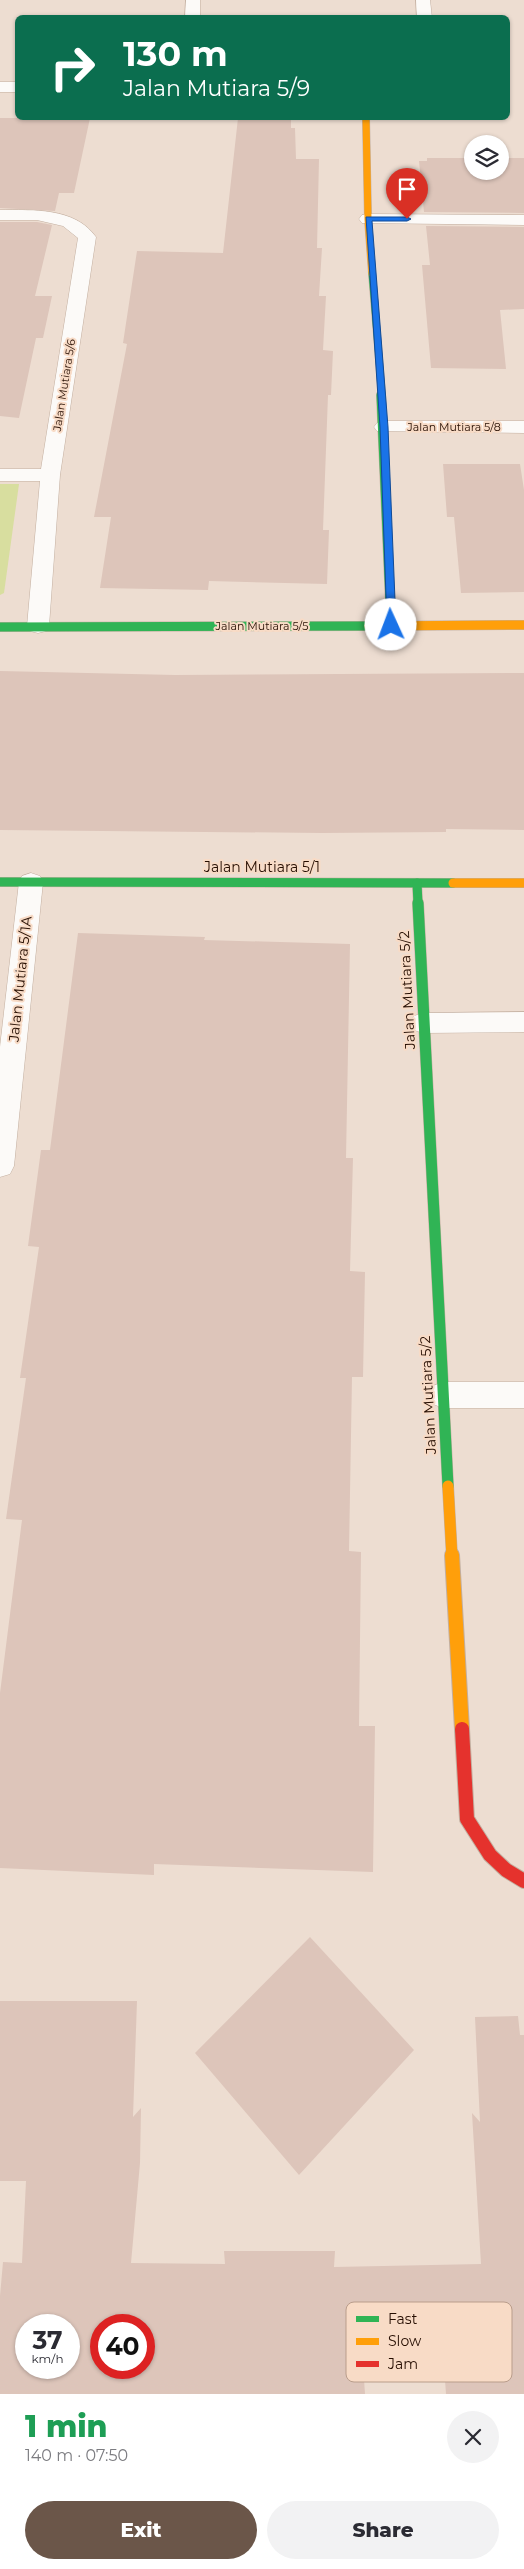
<!DOCTYPE html>
<html lang="en">
<head>
<meta charset="utf-8">
<style>
  body { margin:0; font-family:Montserrat,sans-serif; background:#f2f2f3; color:#2b2b33; height:100vh; display:flex; flex-direction:column; font-size:19px; white-space:nowrap }
  * { box-sizing:border-box; margin:0 }
  p { font-size:16px; color:#7c7c81 }
  .icon { flex:none; width:28px; height:28px; fill:none; stroke:currentColor; stroke-width:2; stroke-linecap:round; stroke-linejoin:round }
  .map { position:relative; height:2394px; overflow:hidden }
  .panel { display:flex; flex-direction:column; background:#fff; flex:1 }
  .panel>* { flex:none }
  .guide { position:absolute; left:15px; top:15px; width:495px; height:105px; border-radius:8px; box-shadow:0 1px 4px #0004; background:#0b6e4f; color:#fff; overflow:hidden }
  .controls { position:absolute; left:464px; top:135px; display:grid; gap:10px }
  .controls a { display:grid; place-items:center; width:45px; height:45px; border-radius:50%; background:#fff; box-shadow:0 1px 4px #0004; font-size:25px }
  .speed { position:absolute; left:15px; top:2314px; display:flex; gap:10px; font-size:25px; font-weight:700; text-align:center }
  .speed>* { display:grid; place-content:center; width:65px; height:65px; border-radius:50%; background:#fff; box-shadow:0 1px 4px #0004; line-height:1 }
  .speed small { font-size:12px; font-weight:400 }
  .speed .limit { border:8px solid #d22; background:#fff; color:#111 }
  .pin { position:absolute; display:grid; place-items:center; width:42px; height:42px; color:#fff; margin:-51px -21px; border-radius:50% 50% 50% 0; rotate:-45deg; box-shadow:0 0 5px #0007 }
  .pin .icon { rotate:45deg }
  .me { position:absolute; width:55px; margin:-28px; rotate:358deg; stroke-linejoin:round; filter:drop-shadow(0 0 4px #0008) }
  .turn { display:flex; align-items:center; gap:18px; height:105px; padding:0 25px; font-size:22px }
  .turn .icon { width:65px; height:65px; stroke-width:2.5 }
  .turn b { display:block; font-size:35px; line-height:42px }
  .round { display:grid; place-items:center; flex:none; width:52px; height:52px; border-radius:26px; background:#f2f2f3 }
  .head { display:flex; align-items:center; justify-content:space-between; height:85px; padding:0 25px }
  h1 { font-size:30px; font-weight:800; line-height:38px; color:#1e9e55 }
  .action { display:flex; gap:10px; margin-top:auto; padding:10px 25px }
  .action a { flex:1; height:58px; border-radius:30px; background:#6b5649; color:#fff; font-size:20px; font-weight:800; line-height:58px; text-align:center }
  .action a+a { background:#f2f2f3; color:#2b2b33 }
  .map>svg:first-child { display:block }
  .green { fill:#d8de9f }
  .building { fill:#ddc5ba; fill-rule:evenodd }
  .lines { fill:none; stroke-linecap:round; stroke-linejoin:round }
  .street-casing { stroke:#c3afa0; stroke-width:1 }
  .fast-far2-casing { stroke:#c3afa0; stroke-width:8 }
  .fast-far1-casing { stroke:#c3afa0; stroke-width:10 }
  .fast-casing { stroke:#c3afa0; stroke-width:12 }
  .slow-far3-casing { stroke:#c3afa0; stroke-width:8 }
  .slow-far2-casing { stroke:#c3afa0; stroke-width:10 }
  .slow-far1-casing { stroke:#c3afa0; stroke-width:12 }
  .slow-casing { stroke:#c3afa0; stroke-width:16 }
  .jam-casing { stroke:#c3afa0; stroke-width:16 }
  .street { fill:#fcfaf8; fill-rule:evenodd }
  .fast-far2 { stroke:#30b455; stroke-width:7 }
  .fast-far1 { stroke:#30b455; stroke-width:9 }
  .fast { stroke:#30b455; stroke-width:11 }
  .slow-far3 { stroke:#ff9f0a; stroke-width:7 }
  .slow-far2 { stroke:#ff9f0a; stroke-width:9 }
  .slow-far1 { stroke:#ff9f0a; stroke-width:11 }
  .slow { stroke:#ff9f0a; stroke-width:14 }
  .jam { stroke:#e5322d; stroke-width:14 }
  .route { fill:#1a73e8; stroke:#114b97 }
  .labels { text-anchor:middle; dominant-baseline:central; stroke-width:4; stroke-linejoin:round; paint-order:stroke }
  .far-street-label { font-size:11px; fill:#250d00; stroke:#f8dbc6 }
  .street-label { font-size:14px; fill:#250d00; stroke:#f8dbc6 }
  .key { fill:#f8dbc6; stroke:#b99d8b; stroke-width:1 }
  .key-label { font-size:14px; fill:#250d00 }
</style>
</head>
<body>
<div class="map">
<svg width="524" height="2394" viewBox="0 0 524 2394">
  <rect width="100%" height="100%" fill="#edddd1"/>
  <polygon class="green" points="0,484 19,484 4,593 0,595"/>
  <g class="building">
    <polygon points="0,118 90,118 74,193 59,193 55,211 0,208"/>
    <polygon points="238,118 291,118 291,128 295,128 296,159 319,159 317,248 322,248 319,296 326,296 323,350 333,351 331,395 328,395 323,530 329,530 327,584 209,581 208,590 100,588 111,517 94,517 127,344 123,343 137,251 223,253"/>
    <polygon points="427,158 472,158 472,171 500,171 500,158 524,158 524,213 424,212 419,161 427,161"/>
    <polygon points="0,222 37,222 52,225 35,296 52,296 43,338 36,338 19,418 0,416"/>
    <polygon points="426,226 524,227 524,309 500,310 506,369 431,368 422,265 430,265"/>
    <polygon points="443,464 520,464 524,490 524,592 461,593 454,517 447,517"/>
    <polygon points="0,671 175,675 524,673 524,830 446,829 446,832 322,833 0,830"/>
    <polygon points="78,933 205,937 204,940 350,944 346,1158 353,1158 350,1271 365,1272 363,1377 352,1377 349,1551 361,1552 359,1726 375,1726 373,1872 154,1864 154,1875 0,1868 0,1693 22,1520 6,1519 26,1378 20,1378 39,1247 28,1246 41,1150 50,1150"/>
    <polygon points="310,1937 414,2050 299,2175 195,2053"/>
    <path d="M0,2001H137L133,2117L141,2108L140,2163L131,2263L225,2264L224,2251H335L334,2267L481,2264L472,2113L480,2122L475,2017L518,2016L520,2035H524V2394H446L445,2380L364,2379L365,2394H0V2296L3,2262L22,2263L26,2181H0ZM26,2325H69V2368H26ZM101,2325H144V2368H101Z"/>
  </g>
  <g class="lines">
    <defs>
      <g id="street">
        <polygon points="186,0 200,0 200,18 185,18"/>
        <polygon points="416,0 430,0 432,18 417,18"/>
        <rect x="0" y="82" width="18" height="10"/>
        <path d="M0,210C32,210 75,207 96,237L60,475L49,626L46,631L38,633L30,631L27,626L40,481H0V469H41L78,238L63,226L37,220H0Z"/>
        <polygon points="368,214 524,215 524,225 362,223 359,219 362,215"/>
        <polygon points="384,421 524,421 524,433 377,431 374,427 377,423"/>
        <polygon points="31,873 40,876 43,882 14,1166 10,1174 0,1177 0,1047 19,882 22,876"/>
        <polygon points="524,1012 524,1032 423,1033 414,1030 410,1023 414,1016 423,1013"/>
        <polygon points="443,1382 524,1382 524,1408 443,1408 433,1404 428,1395 433,1386"/>
      </g>
      <polyline id="fast-far2" points="372,273 382,396"/>
      <g id="fast-far1">
        <polyline points="381,395 391,625"/>
        <polyline points="0,627 369,626"/>
        <polyline points="0,882 453,883"/>
        <polyline points="417,883 418,904"/>
      </g>
      <polyline id="fast" points="418,903 448,1486"/>
      <polyline id="slow-far3" points="366,118 368,219 372,273"/>
      <g id="slow-far2">
        <polyline points="369,626 524,625"/>
        <polyline points="453,883 524,883"/>
      </g>
      <polyline id="slow-far1" points="448,1486 452,1557"/>
      <polyline id="slow" points="452,1555 462,1729"/>
      <polyline id="jam" points="462,1729 467,1819 490,1855 506,1870 524,1881"/>
    </defs>
    <use href="#street" class="street-casing"/>
    <use href="#fast-far2" class="fast-far2-casing"/>
    <use href="#fast-far1" class="fast-far1-casing"/>
    <use href="#fast" class="fast-casing"/>
    <use href="#slow-far3" class="slow-far3-casing"/>
    <use href="#slow-far2" class="slow-far2-casing"/>
    <use href="#slow-far1" class="slow-far1-casing"/>
    <use href="#slow" class="slow-casing"/>
    <use href="#jam" class="jam-casing"/>
    <use href="#street" class="street"/>
    <use href="#fast-far2" class="fast-far2"/>
    <use href="#fast-far1" class="fast-far1"/>
    <use href="#fast" class="fast"/>
    <use href="#slow-far3" class="slow-far3"/>
    <use href="#slow-far2" class="slow-far2"/>
    <use href="#slow-far1" class="slow-far1"/>
    <use href="#slow" class="slow"/>
    <use href="#jam" class="jam"/>
  </g>
  <polygon class="route" points="366,217 407,217 411,219 407,221 372,221 388,427 396,625 391,628 387,625 380,427"/>
  <g class="labels">
    <g class="far-street-label">
      <text transform="translate(64 385) rotate(-81)">Jalan Mutiara 5/6</text>
      <text x="454" y="427">Jalan Mutiara 5/8</text>
      <text x="262" y="626">Jalan Mutiara 5/5</text>
    </g>
    <g class="street-label">
      <text x="262" y="867">Jalan Mutiara 5/1</text>
      <text transform="translate(20 979) rotate(-84)">Jalan Mutiara 5/1A</text>
      <text transform="translate(407 990) rotate(-93)">Jalan Mutiara 5/2</text>
      <text transform="translate(428 1395) rotate(-93)">Jalan Mutiara 5/2</text>
    </g>
  </g>
  <rect x="346" y="2302" width="166" height="80" rx="8" class="key"/>
  <rect x="356" y="2316" width="23" height="6" fill="#30b455"/>
  <rect x="356" y="2338" width="23" height="7" fill="#ff9f0a"/>
  <rect x="356" y="2361" width="23" height="6" fill="#e5322d"/>
  <g class="key-label">
    <text x="388" y="2324">Fast</text>
    <text x="388" y="2346">Slow</text>
    <text x="388" y="2369">Jam</text>
  </g>
</svg>
<div class="controls">
<a><svg class="icon" aria-label="layers" viewBox="0 0 24 24"><path d="M12 4l9 5-9 5-9-5zM3 14l9 5 9-5"/></svg></a>
</div>
<div class="speed"><div>37<small>km/h</small></div><div class="limit">40</div></div>
<div class="pin" style="left:407px;top:219px;background:#d93025"><svg class="icon" aria-label="arrive" viewBox="0 0 24 24"><path d="M6 21V4h12l-3 4 3 4H6"/></svg></div>
<svg class="me" style="left:391px;top:625px" viewBox="-20 -20 40 40"><circle r="19" fill="#fff"/><path d="M0-13L10 11 0 6-10 11z" fill="#1a73e8"/></svg>
<div class="guide">
<div class="turn"><svg class="icon" aria-label="right" viewBox="0 0 24 24"><path d="M7 20v-9h11M14 6l5 5-5 5"/></svg><div><b>130 m</b>Jalan Mutiara 5/9</div></div>
</div>
</div>
<section class="panel">
<div class="head"><div><h1>1 min</h1><p>140 m · 07:50</p></div><a class="round"><svg class="icon" aria-label="close" viewBox="0 0 24 24"><path d="M6 6l12 12M18 6L6 18"/></svg></a></div>
<div class="action"><a>Exit</a><a>Share</a></div>
</section>
</body>
</html>
